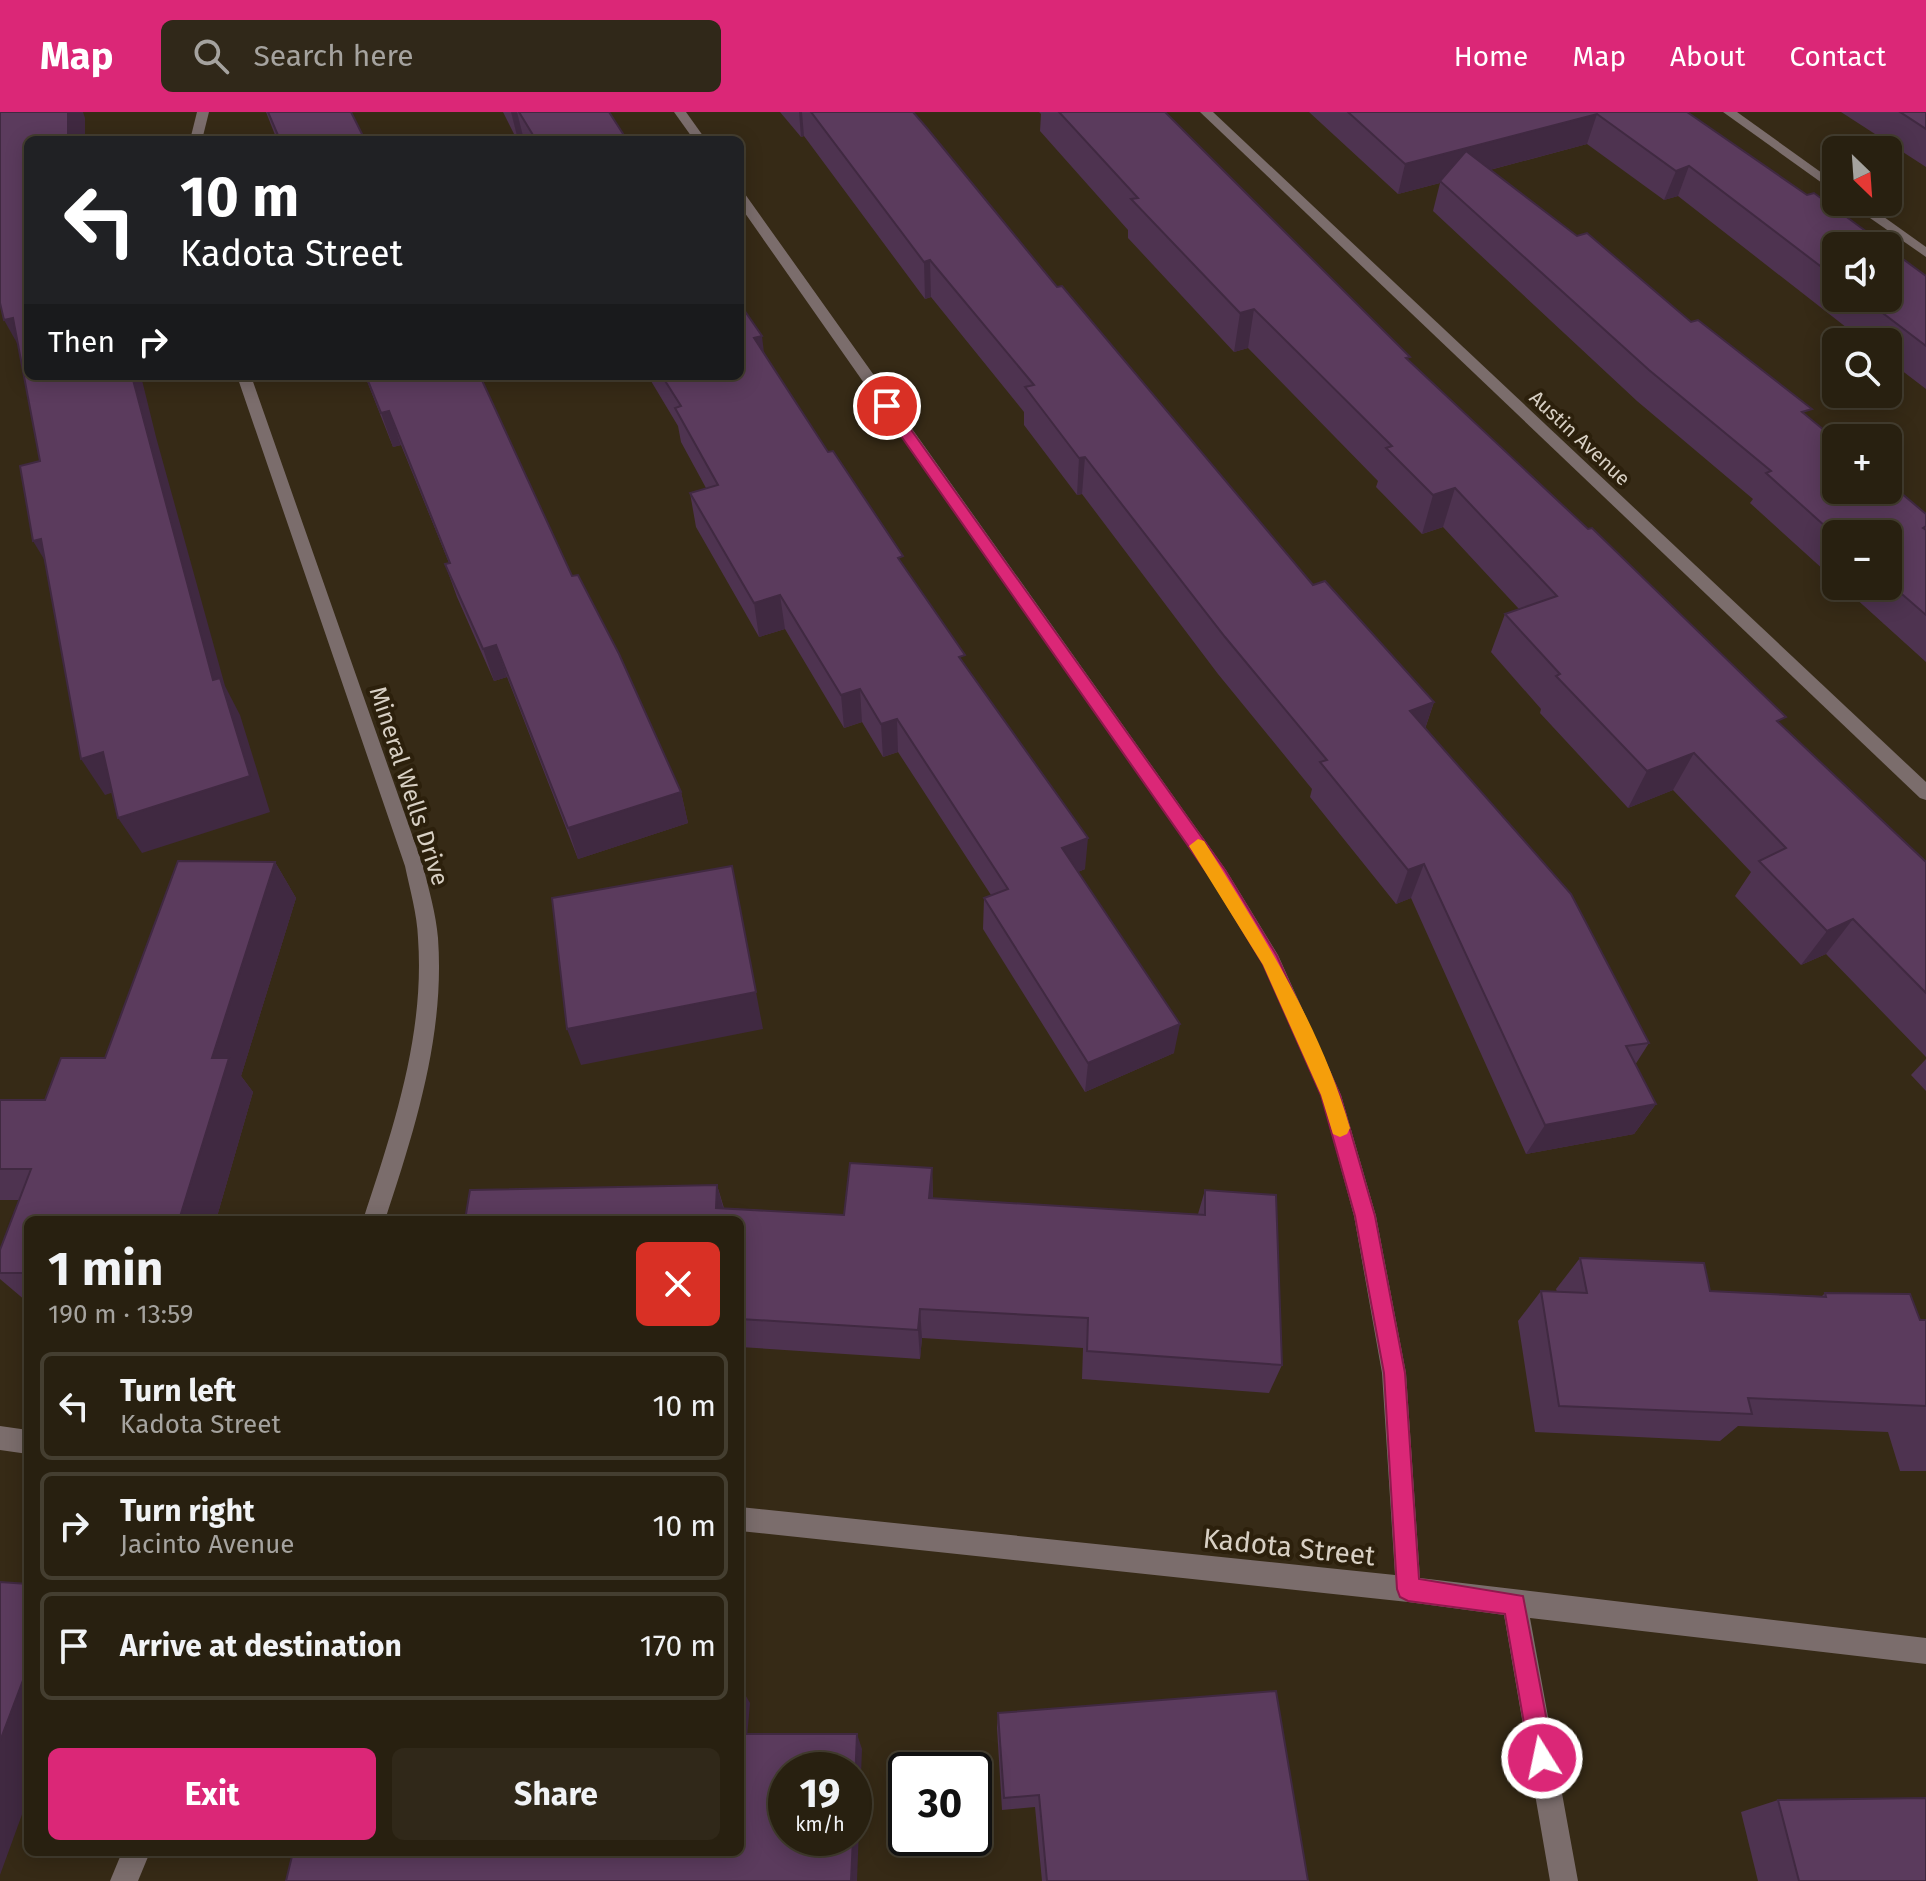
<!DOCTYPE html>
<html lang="en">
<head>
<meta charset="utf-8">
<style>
  body { margin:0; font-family:"Fira Sans",sans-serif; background:#302819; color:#f1f3f6; height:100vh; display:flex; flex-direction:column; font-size:30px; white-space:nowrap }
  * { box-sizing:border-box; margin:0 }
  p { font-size:26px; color:#a5a39f }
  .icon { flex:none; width:44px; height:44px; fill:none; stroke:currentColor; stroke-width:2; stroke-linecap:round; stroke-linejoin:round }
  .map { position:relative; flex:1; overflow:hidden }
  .panel { position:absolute; left:24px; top:1104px; width:720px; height:640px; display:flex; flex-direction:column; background:#282010; border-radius:12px; box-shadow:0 4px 20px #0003,0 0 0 2px #443e30 }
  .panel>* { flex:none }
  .guide { position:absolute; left:24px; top:24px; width:720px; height:244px; border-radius:12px; box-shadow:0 4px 20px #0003,0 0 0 2px #443e30; background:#202124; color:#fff; overflow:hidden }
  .needle { width:52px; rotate:155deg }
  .buttons { position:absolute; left:1822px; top:24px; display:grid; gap:16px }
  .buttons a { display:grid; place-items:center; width:80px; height:80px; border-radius:12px; background:#282010; box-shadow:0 4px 20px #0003,0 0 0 2px #443e30; font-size:40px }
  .speed { position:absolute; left:768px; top:1640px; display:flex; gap:16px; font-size:40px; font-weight:700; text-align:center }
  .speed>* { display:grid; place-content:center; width:104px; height:104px; border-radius:50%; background:#282010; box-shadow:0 4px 20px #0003,0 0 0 2px #443e30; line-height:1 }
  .speed small { font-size:20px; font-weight:400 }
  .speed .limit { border:4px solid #111; border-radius:12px; background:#fff; color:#111 }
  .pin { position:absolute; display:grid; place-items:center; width:68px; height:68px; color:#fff; margin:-34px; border:4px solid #fff; border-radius:50%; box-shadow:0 2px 8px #0007 }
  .me { position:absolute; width:88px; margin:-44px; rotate:350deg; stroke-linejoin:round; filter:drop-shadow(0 0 6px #0008) }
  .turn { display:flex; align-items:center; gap:28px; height:168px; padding:0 24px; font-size:36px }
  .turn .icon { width:104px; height:104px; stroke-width:2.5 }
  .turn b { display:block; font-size:56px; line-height:68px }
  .then { display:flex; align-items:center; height:76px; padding:0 24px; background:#0003; gap:16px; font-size:30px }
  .round { display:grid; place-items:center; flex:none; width:84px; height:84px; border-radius:12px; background:#302819 }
  .head { display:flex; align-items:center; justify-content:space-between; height:136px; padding:0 24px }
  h1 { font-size:48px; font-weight:700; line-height:60px }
  .primary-button { display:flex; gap:16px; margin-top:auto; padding:16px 24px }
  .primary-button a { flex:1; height:92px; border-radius:12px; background:#db2777; color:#fff; font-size:32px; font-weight:700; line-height:92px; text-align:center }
  .primary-button a+a { background:#302819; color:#f1f3f6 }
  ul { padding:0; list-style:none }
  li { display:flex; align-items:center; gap:24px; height:108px; margin:0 16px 12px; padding:0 8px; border:4px solid #443e30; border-radius:12px }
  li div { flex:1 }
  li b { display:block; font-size:30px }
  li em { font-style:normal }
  header { display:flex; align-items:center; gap:48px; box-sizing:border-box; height:112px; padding:0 40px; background:#db2777; color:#fff }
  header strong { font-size:38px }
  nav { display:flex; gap:44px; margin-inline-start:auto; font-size:28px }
  .search { width:560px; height:72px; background:#302819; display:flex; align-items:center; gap:20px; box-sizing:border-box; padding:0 28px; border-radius:12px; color:#a5a39f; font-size:30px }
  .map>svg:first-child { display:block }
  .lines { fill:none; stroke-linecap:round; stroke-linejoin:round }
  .minor { fill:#7b6d6c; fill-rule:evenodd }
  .wall { fill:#4e3350 }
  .shaded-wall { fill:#402941 }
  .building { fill:#5b3b5d; stroke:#402941; stroke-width:2 }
  .route { fill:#db2777; stroke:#8e194d; stroke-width:2 }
  .slow { fill:#f59e0b }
  .labels { text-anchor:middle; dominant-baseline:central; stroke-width:8; stroke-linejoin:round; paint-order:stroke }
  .far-street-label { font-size:20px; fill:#d8d0c4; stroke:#2c200c }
  .street-label { font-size:24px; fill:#d8d0c4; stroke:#2c200c }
  .near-street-label { font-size:28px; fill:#d8d0c4; stroke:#2c200c }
</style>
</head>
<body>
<header>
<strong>Map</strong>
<div class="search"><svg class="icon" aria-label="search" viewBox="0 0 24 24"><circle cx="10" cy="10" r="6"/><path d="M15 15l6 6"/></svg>Search here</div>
<nav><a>Home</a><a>Map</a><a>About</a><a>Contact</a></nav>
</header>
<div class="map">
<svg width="1926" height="1769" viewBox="0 0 1926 1769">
  <rect width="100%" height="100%" fill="#362a16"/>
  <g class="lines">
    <g class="minor">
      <polygon points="197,0 209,0 202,28 190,28"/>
      <polygon points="674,0 686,0 706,28 694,28"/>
      <polygon points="1200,0 1213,0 1926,670 1926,688 1920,686"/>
      <polygon points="1723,0 1737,0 1836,71 1836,81"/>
      <polygon points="740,81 745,82 1226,758 1278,843 1341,983 1376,1104 1406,1261 1420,1466 1926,1526 1926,1552 1530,1506 1578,1769 1550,1769 1504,1503 1408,1490 740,1419 740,1395 1395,1463 1382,1261 1354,1104 1321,983 1263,852 1212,768 740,94"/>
      <polygon points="1847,90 1863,90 1926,135 1926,145"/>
      <path d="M237,264H251L423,754C429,778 436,802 438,826C445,923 415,1017 385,1108H363C393,1017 425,923 418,826C417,802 410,778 405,754Z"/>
      <polygon points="0,1314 28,1318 28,1342 0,1338"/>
      <polygon points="122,1740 150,1740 138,1769 110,1769"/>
    </g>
  </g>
  <g class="wall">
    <polygon points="266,0 351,0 365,28 277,28"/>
    <polygon points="503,0 609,0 627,28 517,28"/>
    <polygon points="780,0 913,0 1057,175 1313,473 1434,590 1425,617 1649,931 1635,953 1656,992 1634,1022 1526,1042 1411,786 1396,792 1310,685 1312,677 1218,562 1082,382 1077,383 1024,313 1024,300 931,185 925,187 804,24 801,25"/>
    <polygon points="1039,0 1165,0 1409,249 1781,613 1926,750 1926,945 1826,842 1801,853 1735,784 1751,760 1673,678 1628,696 1540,601 1541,597 1491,540 1505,502 1519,497 1443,415 1422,422 1376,375 1378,369 1248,236 1234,240 1128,126 1128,118 1040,19 1041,2"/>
    <polygon points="1309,0 1687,0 1836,134 1836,186 1888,186 1926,164 1926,277 1888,248 1888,230 1865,230 1678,84 1664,88 1587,32 1490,58 1691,210 1926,402 1926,550 1842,474 1888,474 1888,422 1836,422 1836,469 1750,391 1753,387 1637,289 1433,99 1440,71 1398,82"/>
    <polygon points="1841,0 1926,0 1926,55"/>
    <polygon points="764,242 903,454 965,553 1085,757 1078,760 1174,941 1085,980 983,817 984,786 991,783 898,640 883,645 862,610 844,616 785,517 759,525 696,415 690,381 706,376 681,330 678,314 648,264 740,264"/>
    <polygon points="365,264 480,264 572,464 681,680 688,711 578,747 507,565 494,569 457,485 445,452 449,451 401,333 393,335"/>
    <polygon points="275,750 296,786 241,964 253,980 216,1108 28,1108 28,1189 26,1189 0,1167 0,1138 19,1088 0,1088 0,988 45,988 105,946"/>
    <polygon points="1926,947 1926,979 1911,963"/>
    <polygon points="932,1056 933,1086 1198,1102 1205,1078 1282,1253 1269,1281 1082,1267 1083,1236 922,1226 920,1247 740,1235 740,1108 465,1108 717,1073 724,1096 844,1103"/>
    <polygon points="1580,1146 1710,1179 1822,1184 1825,1181 1920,1208 1926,1208 1926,1359 1900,1359 1888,1320 1738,1314 1720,1329 1535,1320 1518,1209 1541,1179 1557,1180 1556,1177"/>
    <polygon points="998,1601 1308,1769 1042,1769 1035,1695 1002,1698 997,1616"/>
    <polygon points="1778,1688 1926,1769 1758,1769 1741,1700"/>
  </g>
  <g class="shaded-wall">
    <polygon points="68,0 83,0 85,6 85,28 68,28"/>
    <polygon points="511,0 517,0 524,28 518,28"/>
    <polygon points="799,0 802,0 804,24 801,25"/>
    <polygon points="1597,2 1587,32 1398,82 1405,52"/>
    <polygon points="1689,54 1678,84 1664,88 1676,59"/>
    <polygon points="930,148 931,185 925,187 924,150"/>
    <polygon points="1254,197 1248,236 1234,240 1240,201"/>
    <polygon points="13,206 26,247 4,208"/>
    <polygon points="762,224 766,258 754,226"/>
    <polygon points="132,264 141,264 156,325 225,574 240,603 270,700 142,741 118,706 213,568"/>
    <polygon points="389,299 401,333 393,335 381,301"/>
    <polygon points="1085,345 1082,382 1077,383 1079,346"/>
    <polygon points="1455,376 1443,415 1422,422 1433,383"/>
    <polygon points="41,427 56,467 33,429"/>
    <polygon points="780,483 785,517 759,525 754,491"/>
    <polygon points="496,533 507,565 494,569 483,537"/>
    <polygon points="860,577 862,610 844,616 841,583"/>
    <polygon points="1434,590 1422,625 1410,599"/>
    <polygon points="897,607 898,640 883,645 881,612"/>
    <polygon points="103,640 126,676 105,683 81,647"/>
    <polygon points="1694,641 1673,678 1628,696 1647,659"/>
    <polygon points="681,680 688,711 578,747 568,716"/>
    <polygon points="1088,726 1085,757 1059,768 1062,736"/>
    <polygon points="275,750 296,786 241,964 253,980 216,1108 179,1108 212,946"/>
    <polygon points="1424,752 1411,786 1396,792 1408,758"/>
    <polygon points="1853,807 1826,842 1801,853 1827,819"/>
    <polygon points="756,880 763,917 581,953 567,917"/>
    <polygon points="1180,912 1174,941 1085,980 1088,951"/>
    <polygon points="1656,992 1634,1022 1526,1042 1545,1013"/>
    <polygon points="932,1056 933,1089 929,1086"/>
    <polygon points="717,1073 726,1106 716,1096"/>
    <polygon points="920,1197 922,1226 920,1247 918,1218"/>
    <polygon points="28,1555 28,1686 0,1763 0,1629"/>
    <polygon points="740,1574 750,1591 746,1637 740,1628"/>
    <polygon points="857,1622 862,1637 857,1769 851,1769 853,1726 854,1726"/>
  </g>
  <g class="building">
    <polygon points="0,0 68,0 68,28 28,28 28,264 132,264 213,568 220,566 250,664 118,706 103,640 81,647 41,427 33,429 20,354 40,349 13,206 4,208 0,191"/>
    <polygon points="268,0 351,0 365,28 280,28"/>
    <polygon points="519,0 609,0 627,28 536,28"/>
    <polygon points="811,0 913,0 926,15 1057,175 1062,174 1313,473 1325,469 1434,590 1410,599 1571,782 1649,931 1626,934 1656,992 1545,1013 1424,752 1408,758 1320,650 1327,648 1225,525 1085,345 1079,346 1025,275 1034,273 930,148 924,150"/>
    <polygon points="1059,0 1165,0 1410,245 1406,246 1588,417 1592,416 1786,605 1777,609 1926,750 1926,881 1853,807 1827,819 1759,749 1786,736 1694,641 1647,659 1556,564 1560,562 1505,502 1557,484 1455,376 1433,383 1386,336 1392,334 1254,197 1240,201 1131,87 1138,86"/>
    <polygon points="1348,0 1687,0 1807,83 1814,81 1886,134 1836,134 1836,166 1689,54 1676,59 1597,2 1405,52"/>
    <polygon points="1900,0 1926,0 1926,17"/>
    <polygon points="1466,39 1577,124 1587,121 1691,210 1698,208 1812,297 1802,300 1836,328 1836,378 1888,378 1888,370 1926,402 1926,414 1923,416 1926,418 1926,503 1888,470 1888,422 1836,422 1836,424 1766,361 1771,359 1649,258 1440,69"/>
    <polygon points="1888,136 1926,164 1926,234 1863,186 1888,186"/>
    <polygon points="740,192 762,224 754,226 828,340 833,339 903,444 898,446 965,543 959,545 1088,726 1062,736 1180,912 1088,951 984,786 1008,777 897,607 881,612 860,577 841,583 780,483 754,491 690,381 718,373 675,296 681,294 662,264 740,264"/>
    <polygon points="366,264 480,264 572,464 578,463 619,542 681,680 568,716 496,533 483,537 445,452 450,451 389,299 381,301"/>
    <polygon points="178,749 275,750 212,946 229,946 179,1108 28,1108 28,1161 0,1161 0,1138 31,1057 0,1057 0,988 45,988 61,946 105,946"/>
    <polygon points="732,754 756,880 567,917 552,786"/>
    <polygon points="850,1051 932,1056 929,1086 1205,1103 1205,1078 1276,1083 1282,1253 1087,1239 1088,1206 920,1197 918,1218 740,1207 740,1108 465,1108 470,1078 717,1073 716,1096 844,1103"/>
    <polygon points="1580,1146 1704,1151 1710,1179 1826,1185 1825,1181 1910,1182 1920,1208 1926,1208 1926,1294 1748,1286 1752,1302 1559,1294 1541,1179 1587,1181"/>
    <polygon points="0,1470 28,1472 28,1555 0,1629"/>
    <polygon points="1276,1579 1308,1769 1047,1769 1039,1683 1004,1686 998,1601"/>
    <polygon points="740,1622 857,1622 854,1694 854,1658 786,1658 786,1726 853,1726 851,1769 286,1769 293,1740 740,1740"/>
    <polygon points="1926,1686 1926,1769 1799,1769 1778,1688"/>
  </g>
  <polygon class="route" points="887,289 892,291 1225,758 1277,844 1340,983 1375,1104 1405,1261 1419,1467 1523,1484 1554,1646 1551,1655 1542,1658 1533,1655 1530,1646 1505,1502 1408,1489 1400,1485 1397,1477 1384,1261 1355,1104 1321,983 1263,852 1212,768 880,294"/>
  <path class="slow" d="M1198,727L1204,729C1261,820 1320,912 1350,1016L1347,1022L1340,1025L1333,1022L1321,983L1263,853L1189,734Z"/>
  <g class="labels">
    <g class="far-street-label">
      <text transform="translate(1580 326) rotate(43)">Austin Avenue</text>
    </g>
    <g class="street-label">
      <text transform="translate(409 674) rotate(72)">Mineral Wells Drive</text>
    </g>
    <g class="near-street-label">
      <text transform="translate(1289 1435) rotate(6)">Kadota Street</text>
    </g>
  </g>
</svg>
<div class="buttons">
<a><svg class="needle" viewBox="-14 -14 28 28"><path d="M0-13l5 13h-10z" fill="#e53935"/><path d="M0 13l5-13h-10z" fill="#a5a39f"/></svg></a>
<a><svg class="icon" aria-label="sound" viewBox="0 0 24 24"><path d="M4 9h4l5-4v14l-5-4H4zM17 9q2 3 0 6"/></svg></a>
<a><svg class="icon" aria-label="search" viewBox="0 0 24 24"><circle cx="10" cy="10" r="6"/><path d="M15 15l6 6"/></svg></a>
<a>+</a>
<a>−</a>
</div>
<div class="speed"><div>19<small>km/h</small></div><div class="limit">30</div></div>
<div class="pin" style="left:887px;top:294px;background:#d93025"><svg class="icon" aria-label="arrive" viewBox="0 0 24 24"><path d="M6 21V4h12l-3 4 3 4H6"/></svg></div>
<svg class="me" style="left:1542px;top:1646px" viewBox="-20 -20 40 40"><circle r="17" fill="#db2777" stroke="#fff" stroke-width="3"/><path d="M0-11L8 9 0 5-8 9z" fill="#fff"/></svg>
<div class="guide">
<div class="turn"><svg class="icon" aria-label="left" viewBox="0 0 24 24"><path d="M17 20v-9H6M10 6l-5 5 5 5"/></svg><div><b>10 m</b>Kadota Street</div></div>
<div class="then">Then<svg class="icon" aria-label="right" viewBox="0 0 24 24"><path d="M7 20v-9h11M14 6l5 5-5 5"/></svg></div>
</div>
<section class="panel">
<div class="head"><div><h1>1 min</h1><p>190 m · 13:59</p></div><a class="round" style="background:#d93025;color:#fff"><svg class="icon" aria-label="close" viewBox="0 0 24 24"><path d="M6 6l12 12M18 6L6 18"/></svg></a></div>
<ul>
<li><svg class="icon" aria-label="left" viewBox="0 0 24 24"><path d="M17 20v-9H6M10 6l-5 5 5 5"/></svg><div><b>Turn left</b><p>Kadota Street</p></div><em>10 m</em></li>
<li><svg class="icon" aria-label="right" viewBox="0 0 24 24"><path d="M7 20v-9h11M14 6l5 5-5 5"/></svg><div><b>Turn right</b><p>Jacinto Avenue</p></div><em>10 m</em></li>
<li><svg class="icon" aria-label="arrive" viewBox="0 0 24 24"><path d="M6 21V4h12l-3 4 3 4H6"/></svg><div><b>Arrive at destination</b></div><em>170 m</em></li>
</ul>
<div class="primary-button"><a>Exit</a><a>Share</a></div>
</section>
</div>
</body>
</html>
